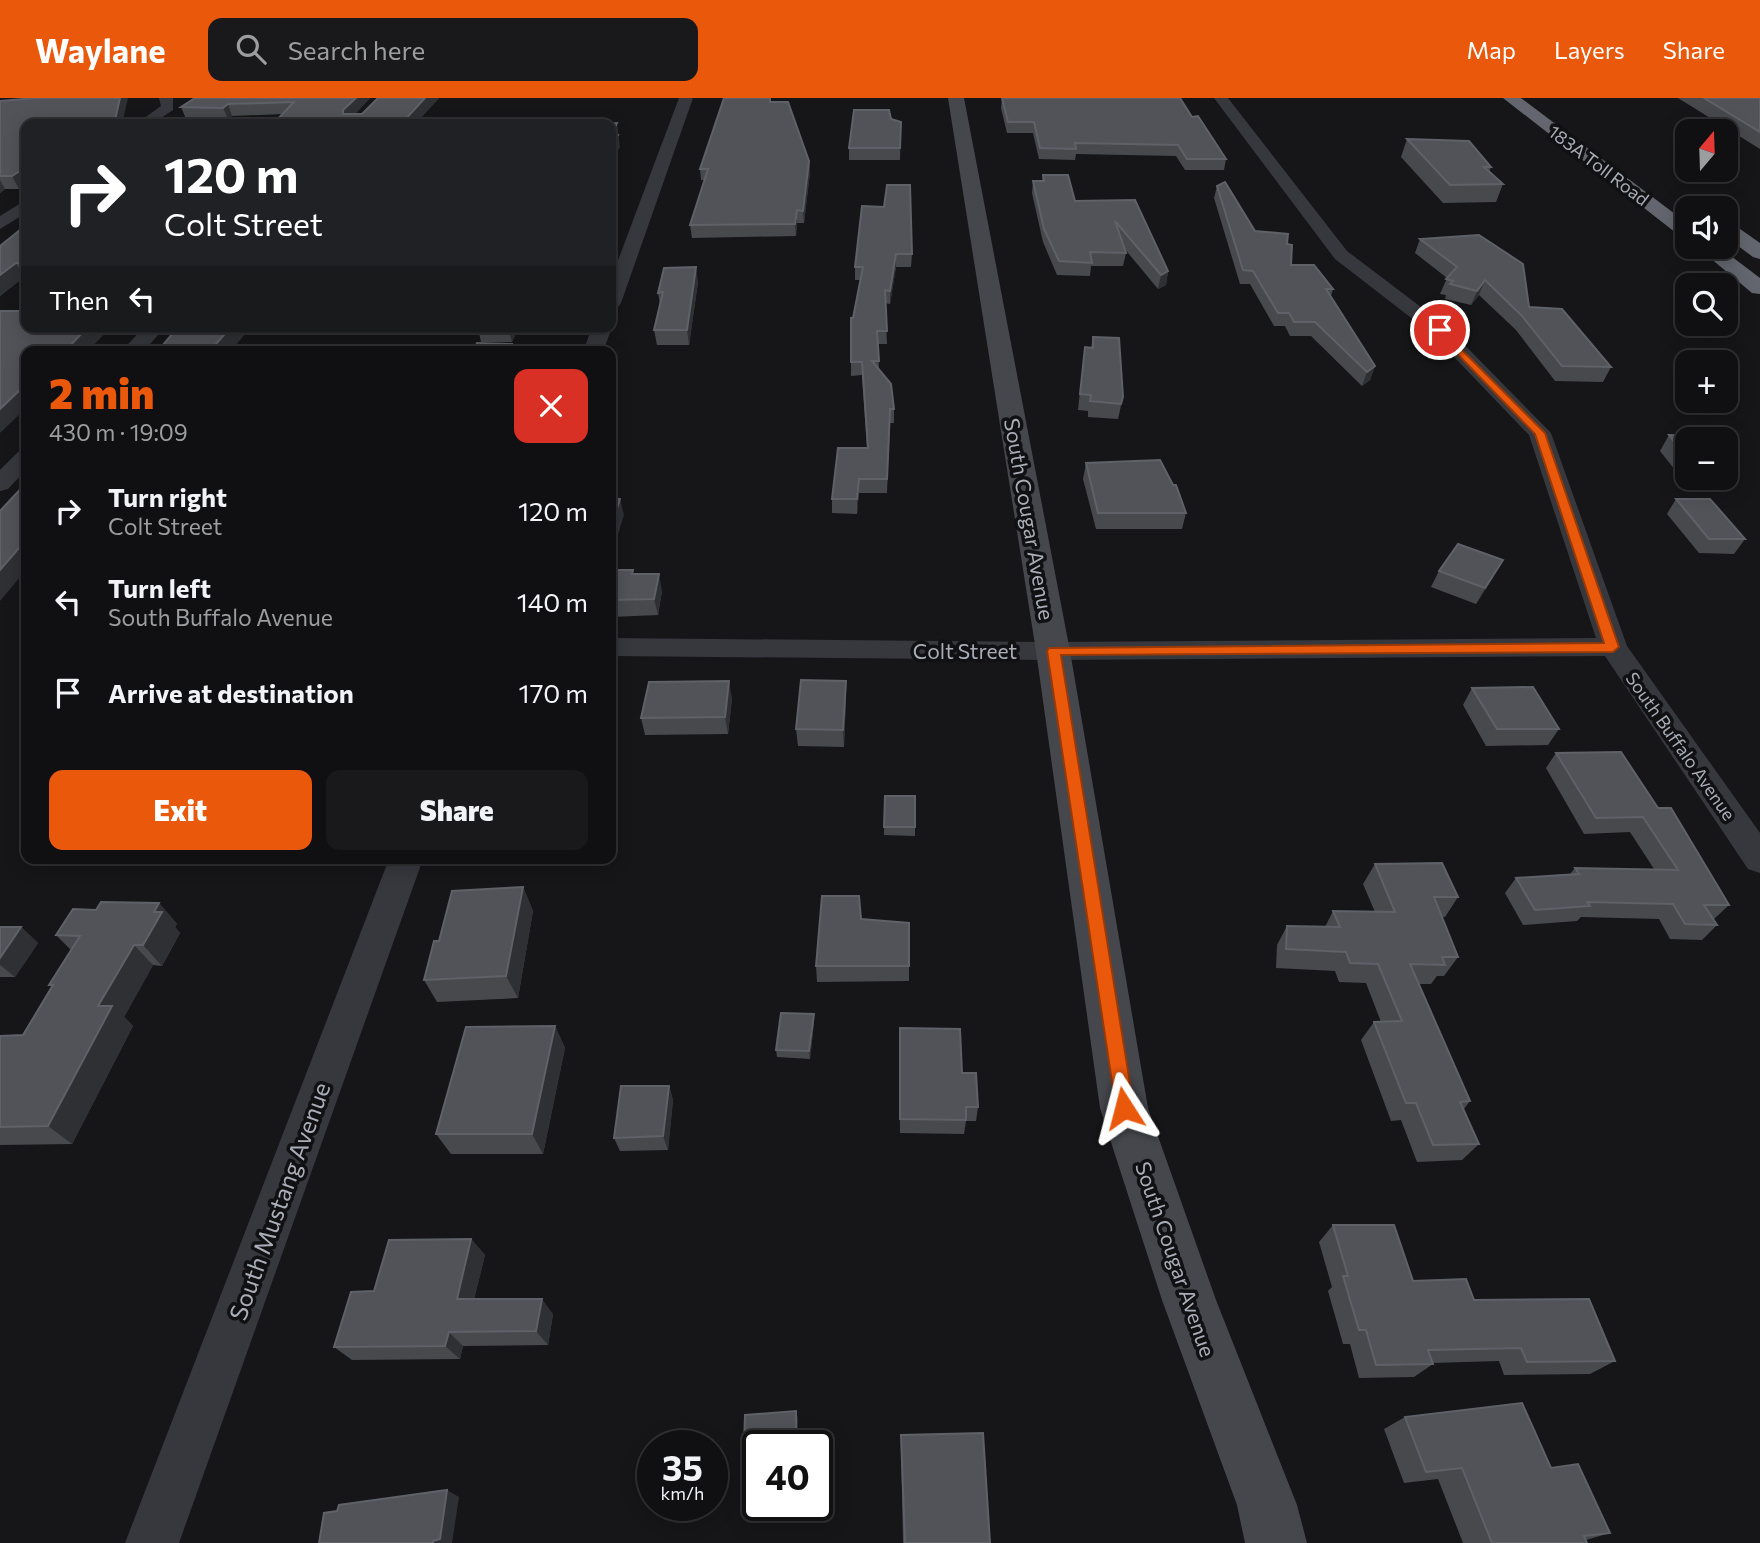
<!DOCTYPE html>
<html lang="en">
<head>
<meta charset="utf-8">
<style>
  body { margin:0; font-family:Commissioner,sans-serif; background:#19191b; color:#f1f3f6; height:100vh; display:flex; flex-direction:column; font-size:26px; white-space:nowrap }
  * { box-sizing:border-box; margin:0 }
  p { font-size:23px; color:#9c9d9f }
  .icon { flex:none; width:38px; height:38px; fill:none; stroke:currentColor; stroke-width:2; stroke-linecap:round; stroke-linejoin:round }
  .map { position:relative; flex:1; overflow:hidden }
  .details { position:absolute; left:21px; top:248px; width:595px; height:518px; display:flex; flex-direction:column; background:#101012; border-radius:14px; box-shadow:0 4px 18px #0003,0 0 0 2px #303032 }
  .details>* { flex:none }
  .banner { position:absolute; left:21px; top:21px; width:595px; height:214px; border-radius:14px; box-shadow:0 4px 18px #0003,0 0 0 2px #303032; background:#202124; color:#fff; overflow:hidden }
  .needle { width:46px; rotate:19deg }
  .buttons { position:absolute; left:1675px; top:21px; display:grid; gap:14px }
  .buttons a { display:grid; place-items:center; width:63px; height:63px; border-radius:14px; background:#101012; box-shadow:0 4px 18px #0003,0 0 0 2px #303032; font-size:35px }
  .speed { position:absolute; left:637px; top:1332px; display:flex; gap:14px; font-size:35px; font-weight:700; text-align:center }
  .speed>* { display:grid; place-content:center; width:91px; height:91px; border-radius:50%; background:#101012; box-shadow:0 4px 18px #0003,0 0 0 2px #303032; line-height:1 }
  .speed small { font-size:18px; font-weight:400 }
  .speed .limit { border:4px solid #111; border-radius:10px; background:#fff; color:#111 }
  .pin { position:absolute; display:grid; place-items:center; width:60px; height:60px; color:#fff; margin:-30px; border:4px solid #fff; border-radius:50%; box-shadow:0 2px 7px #0007 }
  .me { position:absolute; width:77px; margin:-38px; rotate:351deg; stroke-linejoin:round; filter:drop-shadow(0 0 5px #0008) }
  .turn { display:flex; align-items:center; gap:24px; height:147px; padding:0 28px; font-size:32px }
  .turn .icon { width:91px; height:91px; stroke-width:2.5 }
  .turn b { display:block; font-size:49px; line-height:60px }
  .then { display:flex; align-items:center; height:66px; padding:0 28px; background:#0003; gap:14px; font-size:26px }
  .round { display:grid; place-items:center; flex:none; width:74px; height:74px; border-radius:14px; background:#19191b }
  .overview { display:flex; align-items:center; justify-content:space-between; height:119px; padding:0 28px }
  h1 { font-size:42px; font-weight:800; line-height:52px; color:#ea580c }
  .button { display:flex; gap:14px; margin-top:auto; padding:14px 28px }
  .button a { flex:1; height:80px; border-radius:14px; background:#ea580c; color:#fff; font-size:28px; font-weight:800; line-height:80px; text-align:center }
  .button a+a { background:#19191b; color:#f1f3f6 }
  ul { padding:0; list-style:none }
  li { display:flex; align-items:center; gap:21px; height:91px; padding:0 28px }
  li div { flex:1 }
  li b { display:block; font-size:26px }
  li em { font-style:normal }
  header { display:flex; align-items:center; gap:42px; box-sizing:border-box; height:98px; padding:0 35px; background:#ea580c; color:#fff }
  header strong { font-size:33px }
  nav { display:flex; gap:38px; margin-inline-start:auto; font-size:24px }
  .search { width:490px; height:63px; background:#19191b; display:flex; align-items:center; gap:18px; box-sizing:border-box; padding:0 24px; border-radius:14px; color:#9c9d9f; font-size:26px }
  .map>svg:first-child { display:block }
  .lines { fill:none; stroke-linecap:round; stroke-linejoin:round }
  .street { fill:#37383d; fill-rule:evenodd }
  .secondary { fill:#45474d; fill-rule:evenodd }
  .highway { fill:#63666e; fill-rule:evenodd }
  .wall { fill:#47494d }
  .shaded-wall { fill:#2f3033 }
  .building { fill:#525359; stroke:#5f6168; stroke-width:2 }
  .route { fill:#ea580c; stroke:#983908; stroke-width:2 }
  .labels { text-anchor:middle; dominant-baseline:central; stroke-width:7; stroke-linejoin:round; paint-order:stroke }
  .far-street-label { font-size:18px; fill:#a8adb8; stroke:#111113 }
  .street-label { font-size:21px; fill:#a8adb8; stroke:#111113 }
  .near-street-label { font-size:24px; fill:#a8adb8; stroke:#111113 }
</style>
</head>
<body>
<header>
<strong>Waylane</strong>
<div class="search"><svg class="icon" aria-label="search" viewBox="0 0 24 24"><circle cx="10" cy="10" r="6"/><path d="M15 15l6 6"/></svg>Search here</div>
<nav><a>Map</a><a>Layers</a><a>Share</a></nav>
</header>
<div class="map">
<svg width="1760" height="1445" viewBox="0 0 1760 1445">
  <rect width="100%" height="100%" fill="#161618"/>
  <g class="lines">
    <g class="street">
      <polygon points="159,0 173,0 173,12 152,26 136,26 161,8"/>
      <polygon points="679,0 693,0 621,205 618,209 611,211 611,181"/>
      <polygon points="1214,0 1228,0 1347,153 1446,228 1551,335 1627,548 1760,735 1760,775 1748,771 1605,558 1053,562 611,558 611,540 1053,544 1596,540 1529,337 1432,236 1335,161"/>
      <polygon points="26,102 26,115 0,131 0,118"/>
      <polygon points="611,227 612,229 603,254 583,254 592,229"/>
      <polygon points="144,229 165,229 143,254 121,254"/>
      <polygon points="26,352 26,372 8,391 0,393 0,372 18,354"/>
      <polygon points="389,761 423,761 179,1445 125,1445"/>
    </g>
    <polygon class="secondary" points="948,0 964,0 1070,553 1148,1010 1216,1202 1297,1407 1307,1445 1245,1445 1237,1407 1162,1202 1100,1010 1036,553"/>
    <g class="highway">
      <polygon points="1503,0 1521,0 1687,125 1687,140 1680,138"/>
      <polygon points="1726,124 1733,126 1760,145 1760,161 1753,159 1726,139"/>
      <polygon points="1697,149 1719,149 1760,180 1760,196 1752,195"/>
    </g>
  </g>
  <g class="wall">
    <polygon points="370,0 355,16 362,16 378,0 439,0 415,26 283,16 232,18 228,21 186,21 181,9"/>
    <polygon points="1002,0 1192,19 1226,61 1224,72 1185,72 1176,58 1076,56 1075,62 1039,61 1033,35 1007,35 1001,10"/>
    <polygon points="1678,0 1760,0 1760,51"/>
    <polygon points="0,3 123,22 193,22 195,26 26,26 19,91 5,91 0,95"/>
    <polygon points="772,4 809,63 810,74 804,125 797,125 796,138 692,140 690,127 705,82 701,82 700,71"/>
    <polygon points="891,21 901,24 900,62 849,62 849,50"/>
    <polygon points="1407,41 1491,69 1489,74 1503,86 1496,104 1443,105 1401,59"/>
    <polygon points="1043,77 1075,103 1135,102 1168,173 1166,187 1158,191 1124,150 1126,155 1123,168 1091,168 1090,178 1057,177 1043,144 1032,95 1033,83 1042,83"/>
    <polygon points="1217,88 1255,133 1287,146 1291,167 1333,191 1331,198 1375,268 1370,282 1362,288 1311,238 1290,238 1285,228 1274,228 1250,186 1240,186 1214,100"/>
    <polygon points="862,108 912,156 911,169 896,169 890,206 885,205 887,246 878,246 879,271 894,311 894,325 890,325 887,395 859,395 857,416 832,415 832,401 867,350 862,277 851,278 851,220 853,220 861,182 855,182 855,169"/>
    <polygon points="26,127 26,179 24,179 0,198 0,148"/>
    <polygon points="1420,141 1529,209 1611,269 1603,284 1555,283 1516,232 1479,197 1471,207 1445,201 1446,197 1440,196 1447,180 1415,155"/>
    <polygon points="698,184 689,247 657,247 654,232 660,206 658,195"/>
    <polygon points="474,229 519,229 512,244 481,244 479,235 476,235"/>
    <polygon points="1093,239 1123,299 1118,321 1088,319 1088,313 1078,312 1083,265 1091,250"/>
    <polygon points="1669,337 1687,341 1687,380 1721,380 1718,384 1683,382 1660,353"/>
    <polygon points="1086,365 1173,387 1186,415 1182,431 1096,431 1083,381"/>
    <polygon points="1676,401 1745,441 1734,456 1699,455 1667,416"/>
    <polygon points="611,472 634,476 662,493 658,517 611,519"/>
    <polygon points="1439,473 1494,478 1476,506 1431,489"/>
    <polygon points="846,583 846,599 844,649 798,648 796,631"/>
    <polygon points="1472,590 1559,631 1548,647 1486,648 1463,607"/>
    <polygon points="732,600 728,636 645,637 641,620"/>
    <polygon points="1556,655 1658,710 1729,807 1713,822 1717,827 1702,842 1670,841 1659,821 1581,819 1577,823 1523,827 1505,795 1516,780 1570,776 1575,770 1654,771 1630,734 1584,736 1546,670"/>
    <polygon points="885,698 915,698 915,738 884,737"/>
    <polygon points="118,761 201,761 199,765 120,763"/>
    <polygon points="1375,766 1458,799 1445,819 1442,819 1458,859 1444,878 1437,878 1431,886 1419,886 1470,1003 1464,1011 1479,1046 1462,1062 1417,1064 1401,1022 1391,1023 1361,942 1374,924 1381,924 1366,885 1339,884 1335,873 1276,870 1277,847 1287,828 1325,829 1333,813 1375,814 1363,786"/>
    <polygon points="523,789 533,813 518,900 437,904 424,882"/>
    <polygon points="159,805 177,826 175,829 180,835 162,868 153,867 124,919 133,928 72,1046 0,1047 0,938 23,937 52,889 49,887 71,852 56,837 96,812"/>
    <polygon points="861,821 909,868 909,883 817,884 816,868"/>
    <polygon points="0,829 21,829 38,845 15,879 0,879"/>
    <polygon points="814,924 810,961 777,959 776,952"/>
    <polygon points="555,928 565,950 543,1056 451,1056 436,1036"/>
    <polygon points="899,945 962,975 978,1009 976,1023 966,1023 964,1036 900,1035"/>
    <polygon points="669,988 673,1002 668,1052 620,1053 614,1040"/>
    <polygon points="1333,1127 1413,1183 1474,1202 1615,1263 1590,1276 1504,1277 1499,1263 1432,1265 1433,1266 1414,1279 1359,1280 1350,1246 1343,1246 1328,1193 1332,1189 1319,1144"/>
    <polygon points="471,1141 485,1157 474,1201 553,1216 548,1247 463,1248 460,1261 352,1262 334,1249 374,1193"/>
    <polygon points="796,1313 798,1322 798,1348 758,1348 758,1383 747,1384 743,1377 745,1317"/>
    <polygon points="1405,1319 1551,1370 1610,1435 1586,1442 1587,1445 1463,1445 1438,1381 1404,1385 1384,1331"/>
    <polygon points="901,1337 990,1445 903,1445 901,1349"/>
  </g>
  <g class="shaded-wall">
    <polygon points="120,0 128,0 122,26 115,22"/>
    <polygon points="356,0 370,0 347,24 343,16 343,12"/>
    <polygon points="425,0 439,0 415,26 401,26"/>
    <polygon points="228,6 232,18 228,21 223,10"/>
    <polygon points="617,25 620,49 611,65 611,37"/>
    <polygon points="809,63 810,74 804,125 803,113"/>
    <polygon points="26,69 26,86 19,91 12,78"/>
    <polygon points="0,82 5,91 0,95"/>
    <polygon points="797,112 797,125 796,138 795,126"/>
    <polygon points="896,156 896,169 890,206 890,193"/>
    <polygon points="16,165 24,179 0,198 0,177"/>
    <polygon points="696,169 698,184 689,247 687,232"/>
    <polygon points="1168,173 1166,187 1158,191 1161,177"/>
    <polygon points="1485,182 1479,197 1471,207 1477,193"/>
    <polygon points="88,229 111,229 87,254 64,254"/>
    <polygon points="231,229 251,229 230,254 209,254"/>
    <polygon points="509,229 519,229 512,244 508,230"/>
    <polygon points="1375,268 1370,282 1362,288 1367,274"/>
    <polygon points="26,286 26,310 0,335 0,311"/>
    <polygon points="859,381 859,395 857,416 857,401"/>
    <polygon points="620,401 624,417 611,459 611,430"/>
    <polygon points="26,442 26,472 0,503 0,472"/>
    <polygon points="1503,462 1494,478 1476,506 1485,490"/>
    <polygon points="659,476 662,493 658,517 654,501"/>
    <polygon points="729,583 732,600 728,636 725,619"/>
    <polygon points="846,583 846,599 844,649 843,632"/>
    <polygon points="523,789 533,813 518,900 506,878"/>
    <polygon points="159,805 177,826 175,829 180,835 162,868 143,847 154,814"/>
    <polygon points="21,829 38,845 15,879 0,867 0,860"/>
    <polygon points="134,847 153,867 124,919 133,928 72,1046 48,1028 98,908"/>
    <polygon points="814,916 814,924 810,961 809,953"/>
    <polygon points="555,928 565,950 543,1056 532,1036"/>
    <polygon points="669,988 673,1002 668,1052 663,1038"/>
    <polygon points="471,1141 485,1157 471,1215 457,1201"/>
    <polygon points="542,1201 553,1216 548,1247 536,1233"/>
    <polygon points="449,1234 463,1248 460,1261 445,1248"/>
    <polygon points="796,1313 798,1322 798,1348 796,1348"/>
    <polygon points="447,1392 459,1399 452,1445 433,1445"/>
  </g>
  <g class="building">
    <polygon points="35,0 120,0 115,22 193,22 188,26 26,26 26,69 12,78 0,78 0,3"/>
    <polygon points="195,0 356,0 343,12 343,16 362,16 378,0 425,0 401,26 273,26 294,4 228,6 223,10 181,9"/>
    <polygon points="724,0 770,0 770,4 788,4 809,63 803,113 797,112 795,126 690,127 708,71 700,71"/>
    <polygon points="1002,0 1180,0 1192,19 1198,18 1226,61 1187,61 1178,47 1075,45 1076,51 1040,50 1034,24 1008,24"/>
    <polygon points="1704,0 1760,0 1760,34"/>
    <polygon points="854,12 889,12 891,21 901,24 900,50 849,50"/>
    <polygon points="617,25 611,37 618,37 611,50 611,26 602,26"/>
    <polygon points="1407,41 1469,43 1491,69 1484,69 1503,86 1450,87"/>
    <polygon points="1043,77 1068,77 1075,103 1135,102 1168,173 1161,177 1115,123 1126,155 1090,154 1092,165 1059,163 1044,131 1033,83 1044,83"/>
    <polygon points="1225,84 1255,133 1288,136 1287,146 1292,147 1291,167 1314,167 1333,191 1326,191 1375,268 1367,274 1315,224 1294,224 1289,215 1278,215 1253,173 1243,172 1217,88"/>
    <polygon points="887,87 910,87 912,156 896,156 890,193 885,192 887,233 877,233 879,263 872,263 891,286 894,311 890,311 887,381 859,381 857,401 832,401 838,350 868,350 862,264 851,264 851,220 853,220 863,169 855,169 862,108 884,109"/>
    <polygon points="26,127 26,165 16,165 0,177 0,148"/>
    <polygon points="1479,137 1523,166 1529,209 1562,211 1611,269 1562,268 1522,218 1485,182 1477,193 1450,186 1453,183 1446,181 1457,169 1420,141"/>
    <polygon points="696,169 687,232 654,232 663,194 658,195 664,170"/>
    <polygon points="0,213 26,213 26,229 88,229 64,254 26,254 26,286 0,311"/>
    <polygon points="178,229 231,229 209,254 157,254"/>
    <polygon points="478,229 509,229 508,230 477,230"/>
    <polygon points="1093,239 1119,240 1123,299 1121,306 1090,303 1091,297 1080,296 1085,249 1093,250"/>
    <polygon points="477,245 512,246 512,253 516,253 516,254 472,254"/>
    <polygon points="1669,337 1704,338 1706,341 1687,341 1687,359"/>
    <polygon points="1160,362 1173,387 1176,387 1186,415 1098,415 1086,365"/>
    <polygon points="26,385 26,442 0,472 0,413"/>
    <polygon points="611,400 620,401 611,430"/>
    <polygon points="1676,401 1710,401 1745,441 1709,441"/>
    <polygon points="1458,446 1503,462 1485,490 1439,473"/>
    <polygon points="611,472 633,472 632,476 659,476 654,501 611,502"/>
    <polygon points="801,582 846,583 843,632 796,631"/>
    <polygon points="729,583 725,619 641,620 649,584"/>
    <polygon points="1533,589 1559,631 1497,631 1472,590"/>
    <polygon points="1621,654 1658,710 1671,710 1729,807 1704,807 1717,827 1685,826 1673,806 1587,804 1590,808 1535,812 1516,780 1579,776 1575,770 1678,772 1643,719 1596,720 1556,655"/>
    <polygon points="885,698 915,698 915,729 884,729"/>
    <polygon points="1442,765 1458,799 1434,799 1458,859 1442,859 1445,867 1410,866 1470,1003 1460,1004 1479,1046 1433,1047 1416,1005 1406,1005 1374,924 1402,923 1378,866 1350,865 1346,854 1286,851 1287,828 1340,829 1333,813 1395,814 1375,766"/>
    <polygon points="523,789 506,878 424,882 434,843 439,843 452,793"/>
    <polygon points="822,798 859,798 861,821 909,825 909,868 816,868"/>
    <polygon points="101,804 159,805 154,814 162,814 143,847 134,847 98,908 112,908 48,1028 0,1029 0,938 23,937 53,887 49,887 80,838 56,837 73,811 96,812"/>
    <polygon points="0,829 21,829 0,860"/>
    <polygon points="781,915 814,916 809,953 776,952"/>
    <polygon points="555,928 532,1036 436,1036 466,929"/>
    <polygon points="900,930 960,931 962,975 976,975 978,1009 966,1009 966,1022 900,1021"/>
    <polygon points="621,988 669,988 663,1038 614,1040"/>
    <polygon points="1333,1127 1394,1127 1413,1183 1466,1181 1474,1202 1589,1201 1615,1263 1527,1264 1521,1250 1428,1252 1433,1266 1376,1267 1366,1232 1359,1232 1343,1178 1348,1178"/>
    <polygon points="471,1141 457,1201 542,1201 536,1233 449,1234 445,1248 334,1249 351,1194 374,1193 389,1142"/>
    <polygon points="1522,1305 1551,1370 1578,1366 1610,1435 1584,1438 1587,1445 1492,1445 1462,1370 1426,1374 1405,1319"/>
    <polygon points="796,1313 796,1348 758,1348 758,1376 743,1377 745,1317"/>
    <polygon points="983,1335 990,1445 905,1445 901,1337"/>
    <polygon points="447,1392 440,1441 433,1443 433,1445 319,1445 324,1415 337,1413 339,1407"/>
  </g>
  <polygon class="route" points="1440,230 1545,335 1619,549 1613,554 1061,557 1134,1010 1131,1017 1124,1019 1117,1017 1047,553 1049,550 1604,545 1535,336 1436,234 1435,232"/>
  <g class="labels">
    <g class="far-street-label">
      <text transform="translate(1599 67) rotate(37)">183A Toll Road</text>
      <text transform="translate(1681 648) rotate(55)">South Buffalo Avenue</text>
    </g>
    <g class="street-label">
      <text transform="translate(1030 421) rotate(80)">South Cougar Avenue</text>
      <text x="965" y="552">Colt Street</text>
      <text transform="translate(1176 1161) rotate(71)">South Cougar Avenue</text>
    </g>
    <g class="near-street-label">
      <text transform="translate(279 1103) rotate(-70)">South Mustang Avenue</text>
    </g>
  </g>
</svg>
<div class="buttons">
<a><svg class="needle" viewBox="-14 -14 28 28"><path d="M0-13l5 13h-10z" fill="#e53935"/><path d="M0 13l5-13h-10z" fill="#9c9d9f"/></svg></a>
<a><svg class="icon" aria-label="sound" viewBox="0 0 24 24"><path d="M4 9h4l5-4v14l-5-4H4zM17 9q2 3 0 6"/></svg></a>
<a><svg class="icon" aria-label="search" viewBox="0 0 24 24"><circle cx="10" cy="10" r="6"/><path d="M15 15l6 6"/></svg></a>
<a>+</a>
<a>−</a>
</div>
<div class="speed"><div>35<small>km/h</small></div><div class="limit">40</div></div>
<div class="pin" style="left:1440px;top:232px;background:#d93025"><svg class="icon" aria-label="arrive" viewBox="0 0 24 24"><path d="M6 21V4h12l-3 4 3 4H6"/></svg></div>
<svg class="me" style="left:1124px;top:1010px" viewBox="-20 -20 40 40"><path d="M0-17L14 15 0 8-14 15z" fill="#ea580c" stroke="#fff" stroke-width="4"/></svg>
<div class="banner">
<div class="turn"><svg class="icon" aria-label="right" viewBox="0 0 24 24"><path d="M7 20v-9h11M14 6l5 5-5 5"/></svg><div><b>120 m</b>Colt Street</div></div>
<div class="then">Then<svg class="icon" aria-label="left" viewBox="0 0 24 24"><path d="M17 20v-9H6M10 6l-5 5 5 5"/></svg></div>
</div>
<section class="details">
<div class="overview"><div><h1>2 min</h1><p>430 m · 19:09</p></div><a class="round" style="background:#d93025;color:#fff"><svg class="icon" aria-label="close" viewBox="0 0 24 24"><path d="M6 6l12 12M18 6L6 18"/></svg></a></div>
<ul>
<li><svg class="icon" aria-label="right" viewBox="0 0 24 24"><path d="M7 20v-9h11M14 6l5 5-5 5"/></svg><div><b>Turn right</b><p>Colt Street</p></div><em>120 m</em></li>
<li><svg class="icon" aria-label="left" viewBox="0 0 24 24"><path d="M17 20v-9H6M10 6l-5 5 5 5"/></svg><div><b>Turn left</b><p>South Buffalo Avenue</p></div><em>140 m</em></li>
<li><svg class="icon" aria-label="arrive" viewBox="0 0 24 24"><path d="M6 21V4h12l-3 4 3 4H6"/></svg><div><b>Arrive at destination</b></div><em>170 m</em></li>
</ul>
<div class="button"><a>Exit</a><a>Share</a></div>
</section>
</div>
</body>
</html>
